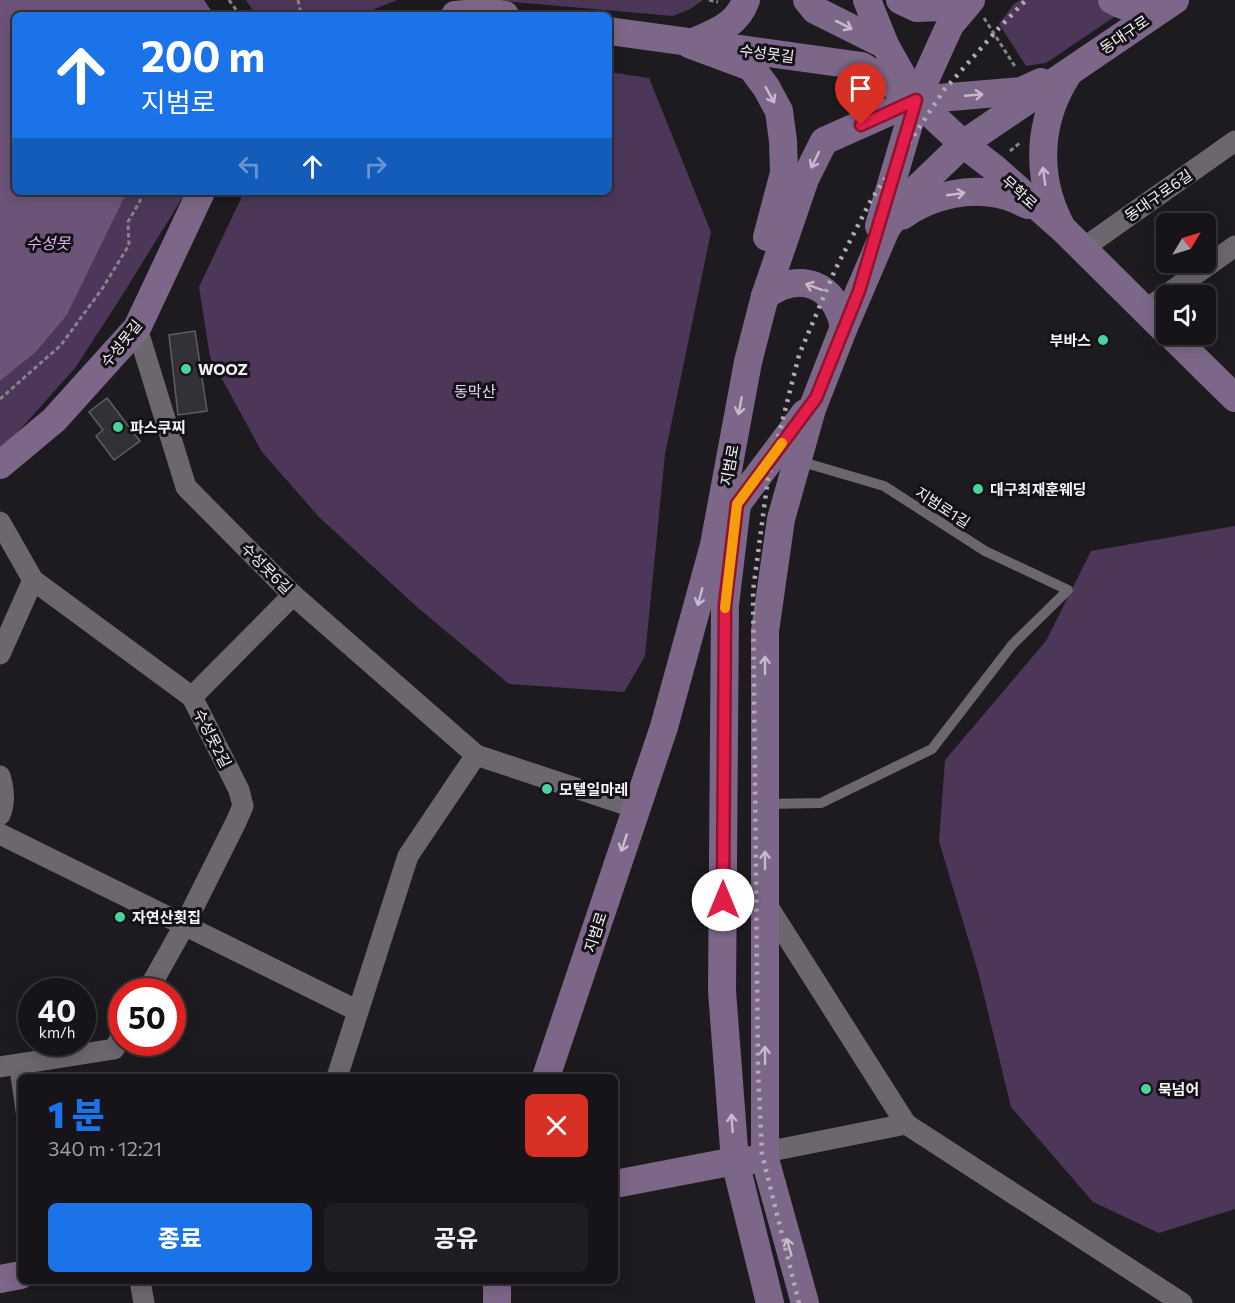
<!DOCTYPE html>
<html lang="ko">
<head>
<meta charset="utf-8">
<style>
  body { margin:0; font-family:Commissioner,"Noto Sans KR",sans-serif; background:#1f1d21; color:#f1f3f6; height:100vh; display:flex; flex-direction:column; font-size:22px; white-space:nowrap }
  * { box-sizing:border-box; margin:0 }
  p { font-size:20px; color:#9e9ea2 }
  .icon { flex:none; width:33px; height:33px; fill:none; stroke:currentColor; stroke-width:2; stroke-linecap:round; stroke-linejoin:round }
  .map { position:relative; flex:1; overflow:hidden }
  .details { position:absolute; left:18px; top:1074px; width:600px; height:210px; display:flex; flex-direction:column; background:#161418; border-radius:9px; box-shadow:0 3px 15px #0003,0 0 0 2px #353337 }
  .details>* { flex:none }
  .hud { position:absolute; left:12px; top:12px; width:600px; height:183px; border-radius:9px; box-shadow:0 3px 15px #0003,0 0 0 2px #353337; background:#1a73e8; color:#fff; overflow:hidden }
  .needle { width:39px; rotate:52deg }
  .buttons { position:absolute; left:1156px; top:213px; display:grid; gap:12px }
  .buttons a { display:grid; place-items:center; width:60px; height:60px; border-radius:9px; background:#161418; box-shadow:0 3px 15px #0003,0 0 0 2px #353337; font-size:30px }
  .speed { position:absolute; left:18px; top:978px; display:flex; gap:12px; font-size:30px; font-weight:700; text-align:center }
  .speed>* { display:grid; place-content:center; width:78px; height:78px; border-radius:50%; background:#161418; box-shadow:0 3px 15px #0003,0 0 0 2px #353337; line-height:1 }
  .speed small { font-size:15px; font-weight:400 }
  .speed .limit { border:9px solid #d22; background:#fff; color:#111 }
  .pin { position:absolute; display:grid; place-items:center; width:51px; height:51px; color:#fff; margin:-62px -26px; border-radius:50% 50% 50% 0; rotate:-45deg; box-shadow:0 0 6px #0007 }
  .pin .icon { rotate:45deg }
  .me { position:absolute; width:66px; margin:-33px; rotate:0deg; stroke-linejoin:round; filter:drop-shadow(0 0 4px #0008) }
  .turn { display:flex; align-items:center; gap:21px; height:126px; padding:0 30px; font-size:27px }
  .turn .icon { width:78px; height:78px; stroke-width:2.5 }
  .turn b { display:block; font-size:42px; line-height:51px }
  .lanes { display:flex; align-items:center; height:57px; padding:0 30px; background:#0003; justify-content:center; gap:30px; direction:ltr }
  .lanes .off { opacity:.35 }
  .round { display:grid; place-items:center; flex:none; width:63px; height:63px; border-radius:9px; background:#1f1d21 }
  .head { display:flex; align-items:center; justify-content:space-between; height:102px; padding:0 30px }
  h1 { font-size:36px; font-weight:800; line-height:45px; color:#1a73e8 }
  .action { display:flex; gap:12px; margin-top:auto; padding:12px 30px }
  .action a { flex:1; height:69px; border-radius:9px; background:#1a73e8; color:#fff; font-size:24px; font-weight:800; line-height:69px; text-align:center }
  .action a+a { background:#1f1d21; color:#f1f3f6 }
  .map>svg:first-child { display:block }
  .green { fill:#4c3758 }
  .water { fill:#6c5478 }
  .building { fill:#343037; stroke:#615d64; stroke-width:1.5 }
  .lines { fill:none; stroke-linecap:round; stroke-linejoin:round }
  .path { stroke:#858387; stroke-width:3; stroke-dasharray:4.5 3; stroke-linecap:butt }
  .lane { stroke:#6c676e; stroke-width:10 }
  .street { stroke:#6c676e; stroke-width:21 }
  .secondary { stroke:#7d6788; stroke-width:28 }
  .rail { stroke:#b0adb2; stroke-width:4.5; stroke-dasharray:3 6; stroke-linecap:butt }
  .oneway { stroke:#c5bbcb }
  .route-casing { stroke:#92132f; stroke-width:15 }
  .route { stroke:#e11d48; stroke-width:10 }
  .slow { stroke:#f59e0b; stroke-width:10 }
  .poi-dot { fill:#47d49d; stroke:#151217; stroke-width:2 }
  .labels { text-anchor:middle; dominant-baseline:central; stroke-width:6; stroke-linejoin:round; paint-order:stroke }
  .street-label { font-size:15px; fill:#f5f3f7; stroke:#151217 }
  .poi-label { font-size:15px; font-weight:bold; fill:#f5f3f7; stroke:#151217; text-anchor:start }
  .park-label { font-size:15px; fill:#ecd4fa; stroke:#151217 }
  .water-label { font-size:16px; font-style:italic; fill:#dbb3f0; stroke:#151217 }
</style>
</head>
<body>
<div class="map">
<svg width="1235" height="1303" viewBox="0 0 1235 1303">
  <rect width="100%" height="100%" fill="#1e1b20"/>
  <g class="green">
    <polygon points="246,0 397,0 360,15 256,15"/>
    <polygon points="490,0 703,0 690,9 673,16"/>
    <polygon points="1020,0 1097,0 1100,4 1120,13 1046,63 1026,66 999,24 1013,5"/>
    <polygon points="609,72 649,78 711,232 665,454 645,656 624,692 509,684 417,607 319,517 262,452 210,357 199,287 244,192 609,192"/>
    <polygon points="127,192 186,192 118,302 75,368 0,452 0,381 36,352 67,315"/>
    <polygon points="1235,526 1235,1209 1159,1233 1093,1202 1011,1107 979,975 939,841 945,760 1046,641 1091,551"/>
  </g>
  <polygon class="water" points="0,0 204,0 214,15 15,15 15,192 127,192 67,315 36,352 0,381"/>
  <g class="building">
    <polygon points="195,331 207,411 178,415 169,335"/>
    <polygon points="107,398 140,441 114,460 96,436 103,430 89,412"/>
  </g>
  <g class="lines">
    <g class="path">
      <polyline points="229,0 240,15"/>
      <polyline points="298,0 301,15"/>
      <polyline points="709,0 718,2"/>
      <polyline points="984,18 1016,68"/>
      <polyline points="1010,151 1021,142"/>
      <polyline points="0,399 61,345 102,289 129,245 128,222 145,192"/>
    </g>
    <g class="lane">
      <polyline points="765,804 821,803 932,749 1012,645 1068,590 985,551 884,486 799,461"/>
      <polyline points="14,1065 21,1114"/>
    </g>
    <g class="street">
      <polyline points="1082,249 1235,141"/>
      <polyline points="1145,310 1235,246"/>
      <polyline points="137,328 186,487 293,595 476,755"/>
      <polyline points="0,522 33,580 192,697 239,790 243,806 236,822 184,926 147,992"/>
      <polyline points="0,654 33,580"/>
      <polyline points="192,697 293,595"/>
      <path d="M0,776C4,789 5,803 0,815"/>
      <polyline points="0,834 358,1011"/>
      <polyline points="765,902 906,1124"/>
      <polyline points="0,1067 114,1049 122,1036"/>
      <polyline points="337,1077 408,856 476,755 636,808"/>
      <polyline points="766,1152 906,1124 1182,1303"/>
      <polyline points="140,1281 144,1303"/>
    </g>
    <g class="secondary">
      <polyline points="807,0 815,10 885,45"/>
      <polyline points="867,0 885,45 916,100 963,144 993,167 1064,230 1167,332"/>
      <polyline points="900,0 917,8 966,6"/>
      <path d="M1112,0C1129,10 1147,12 1165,4"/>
      <polyline points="455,15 487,12 505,15"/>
      <polyline points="609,31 862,66 913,98"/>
      <path d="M691,43C714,33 737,26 746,0"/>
      <polyline points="689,44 751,67 766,87 779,111 783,141 784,173 767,237"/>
      <path d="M902,216C931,195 971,186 1006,196C1014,198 1021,202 1028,205"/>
      <path d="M1060,224C1035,175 1038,120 1068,74"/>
      <polyline points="879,226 916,100 950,25 971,0"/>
      <path d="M765,296C800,270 835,284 844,327"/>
      <polyline points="1170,334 1235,398"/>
      <polyline points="0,465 54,420 137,328 201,192"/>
      <polyline points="546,1077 664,727 714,545 748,362 765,296 805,179 824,141 916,100 1021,91 1041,82"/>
      <polyline points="615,1184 735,1161 755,1160"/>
      <polyline points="0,1279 21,1275"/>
      <polyline points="497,1281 497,1303"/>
      <polyline points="770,1303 735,1161 722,991 725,605 737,504 805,413"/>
      <polyline points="805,1303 765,1159 765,631 781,519 812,409 844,327 886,229 908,197 963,144 1175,0"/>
    </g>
    <polyline class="rail" points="799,1303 762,1154 758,1071 753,591 768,478 799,355 835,270 871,200 944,90 999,28 1026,0"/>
  </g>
  <defs><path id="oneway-shaft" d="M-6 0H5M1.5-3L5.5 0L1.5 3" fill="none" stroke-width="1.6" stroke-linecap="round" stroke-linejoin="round" transform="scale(1.5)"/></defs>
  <g class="oneway">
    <use href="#oneway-shaft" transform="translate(844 25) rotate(27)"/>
    <use href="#oneway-shaft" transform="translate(770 95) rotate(61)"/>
    <use href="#oneway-shaft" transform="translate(974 95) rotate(-5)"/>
    <use href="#oneway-shaft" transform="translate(815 160) rotate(116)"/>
    <use href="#oneway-shaft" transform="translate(1044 176) rotate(-98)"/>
    <use href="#oneway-shaft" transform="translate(956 194) rotate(-8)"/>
    <use href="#oneway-shaft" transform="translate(814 287) rotate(-159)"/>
    <use href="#oneway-shaft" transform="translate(740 406) rotate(101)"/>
    <use href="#oneway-shaft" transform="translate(700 597) rotate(105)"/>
    <use href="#oneway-shaft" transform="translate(765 665) rotate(-90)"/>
    <use href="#oneway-shaft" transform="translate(624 843) rotate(108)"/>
    <use href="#oneway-shaft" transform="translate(765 860) rotate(-90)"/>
    <use href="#oneway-shaft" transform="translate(765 1055) rotate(-90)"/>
    <use href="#oneway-shaft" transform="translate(732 1123) rotate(-94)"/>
    <use href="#oneway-shaft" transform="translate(789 1247) rotate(-106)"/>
  </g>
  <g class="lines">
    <defs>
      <polyline id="route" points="723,900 725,605 737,504 816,398 859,291 916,100 861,125"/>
    </defs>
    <use href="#route" class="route-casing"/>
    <use href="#route" class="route"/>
    <polyline class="slow" points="725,608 737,504 782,443"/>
  </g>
  <g class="poi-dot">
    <circle cx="1103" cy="340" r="6"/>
    <circle cx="186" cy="369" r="6"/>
    <circle cx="118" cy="427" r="6"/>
    <circle cx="978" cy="489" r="6"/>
    <circle cx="547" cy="789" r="6"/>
    <circle cx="120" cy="917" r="6"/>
    <circle cx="1146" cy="1089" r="6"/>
  </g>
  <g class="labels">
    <g class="street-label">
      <text transform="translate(1124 34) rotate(-34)">동대구로</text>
      <text transform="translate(767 53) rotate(7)">수성못길</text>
      <text transform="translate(1020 192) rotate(42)">무학로</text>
      <text transform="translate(1158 195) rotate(-35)">동대구로6길</text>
      <text transform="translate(121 343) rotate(-51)">수성못길</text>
      <text transform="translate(729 465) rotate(-79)">지범로</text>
      <text transform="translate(943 507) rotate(33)">지범로1길</text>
      <text transform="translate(267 568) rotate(45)">수성못6길</text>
      <text transform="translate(213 738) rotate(63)">수성못2길</text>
      <text transform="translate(595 932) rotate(-72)">지범로</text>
    </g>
    <g class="poi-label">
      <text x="1091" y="340" text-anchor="end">부바스</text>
      <text x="198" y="369">WOOZ</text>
      <text x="130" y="427">파스쿠찌</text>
      <text x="990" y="489">대구최재훈웨딩</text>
      <text x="559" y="789">모텔일마레</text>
      <text x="132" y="917">자연산횟집</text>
      <text x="1158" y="1089">묵넘어</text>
    </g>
    <g class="park-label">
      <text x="475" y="391">동막산</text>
    </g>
    <g class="water-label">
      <text x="48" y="242">수성못</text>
    </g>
  </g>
</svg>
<div class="buttons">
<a><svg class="needle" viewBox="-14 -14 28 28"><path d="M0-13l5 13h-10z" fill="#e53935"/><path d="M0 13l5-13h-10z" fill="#9e9ea2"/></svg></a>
<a><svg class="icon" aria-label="sound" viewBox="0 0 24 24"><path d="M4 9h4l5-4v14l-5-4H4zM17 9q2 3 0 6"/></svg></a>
</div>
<div class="speed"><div>40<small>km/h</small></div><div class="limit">50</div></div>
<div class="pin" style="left:861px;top:125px;background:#d93025"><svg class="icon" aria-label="arrive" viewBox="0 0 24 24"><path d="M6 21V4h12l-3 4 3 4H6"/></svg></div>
<svg class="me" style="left:723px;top:900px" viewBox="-20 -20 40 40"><circle r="19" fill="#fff"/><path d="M0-13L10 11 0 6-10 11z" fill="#e11d48"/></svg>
<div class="hud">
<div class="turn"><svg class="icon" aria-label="ahead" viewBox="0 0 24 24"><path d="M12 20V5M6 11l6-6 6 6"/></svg><div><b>200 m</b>지범로</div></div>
<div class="lanes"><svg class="icon off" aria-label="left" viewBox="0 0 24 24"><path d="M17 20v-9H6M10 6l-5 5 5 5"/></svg><svg class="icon" aria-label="ahead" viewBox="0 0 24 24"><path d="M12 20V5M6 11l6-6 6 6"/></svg><svg class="icon off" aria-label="right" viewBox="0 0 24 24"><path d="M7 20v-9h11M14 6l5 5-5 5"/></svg></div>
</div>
<section class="details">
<div class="head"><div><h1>1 분</h1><p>340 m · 12:21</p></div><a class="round" style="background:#d93025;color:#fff"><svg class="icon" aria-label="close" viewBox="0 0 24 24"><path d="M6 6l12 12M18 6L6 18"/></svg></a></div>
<div class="action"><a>종료</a><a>공유</a></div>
</section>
</div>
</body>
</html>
